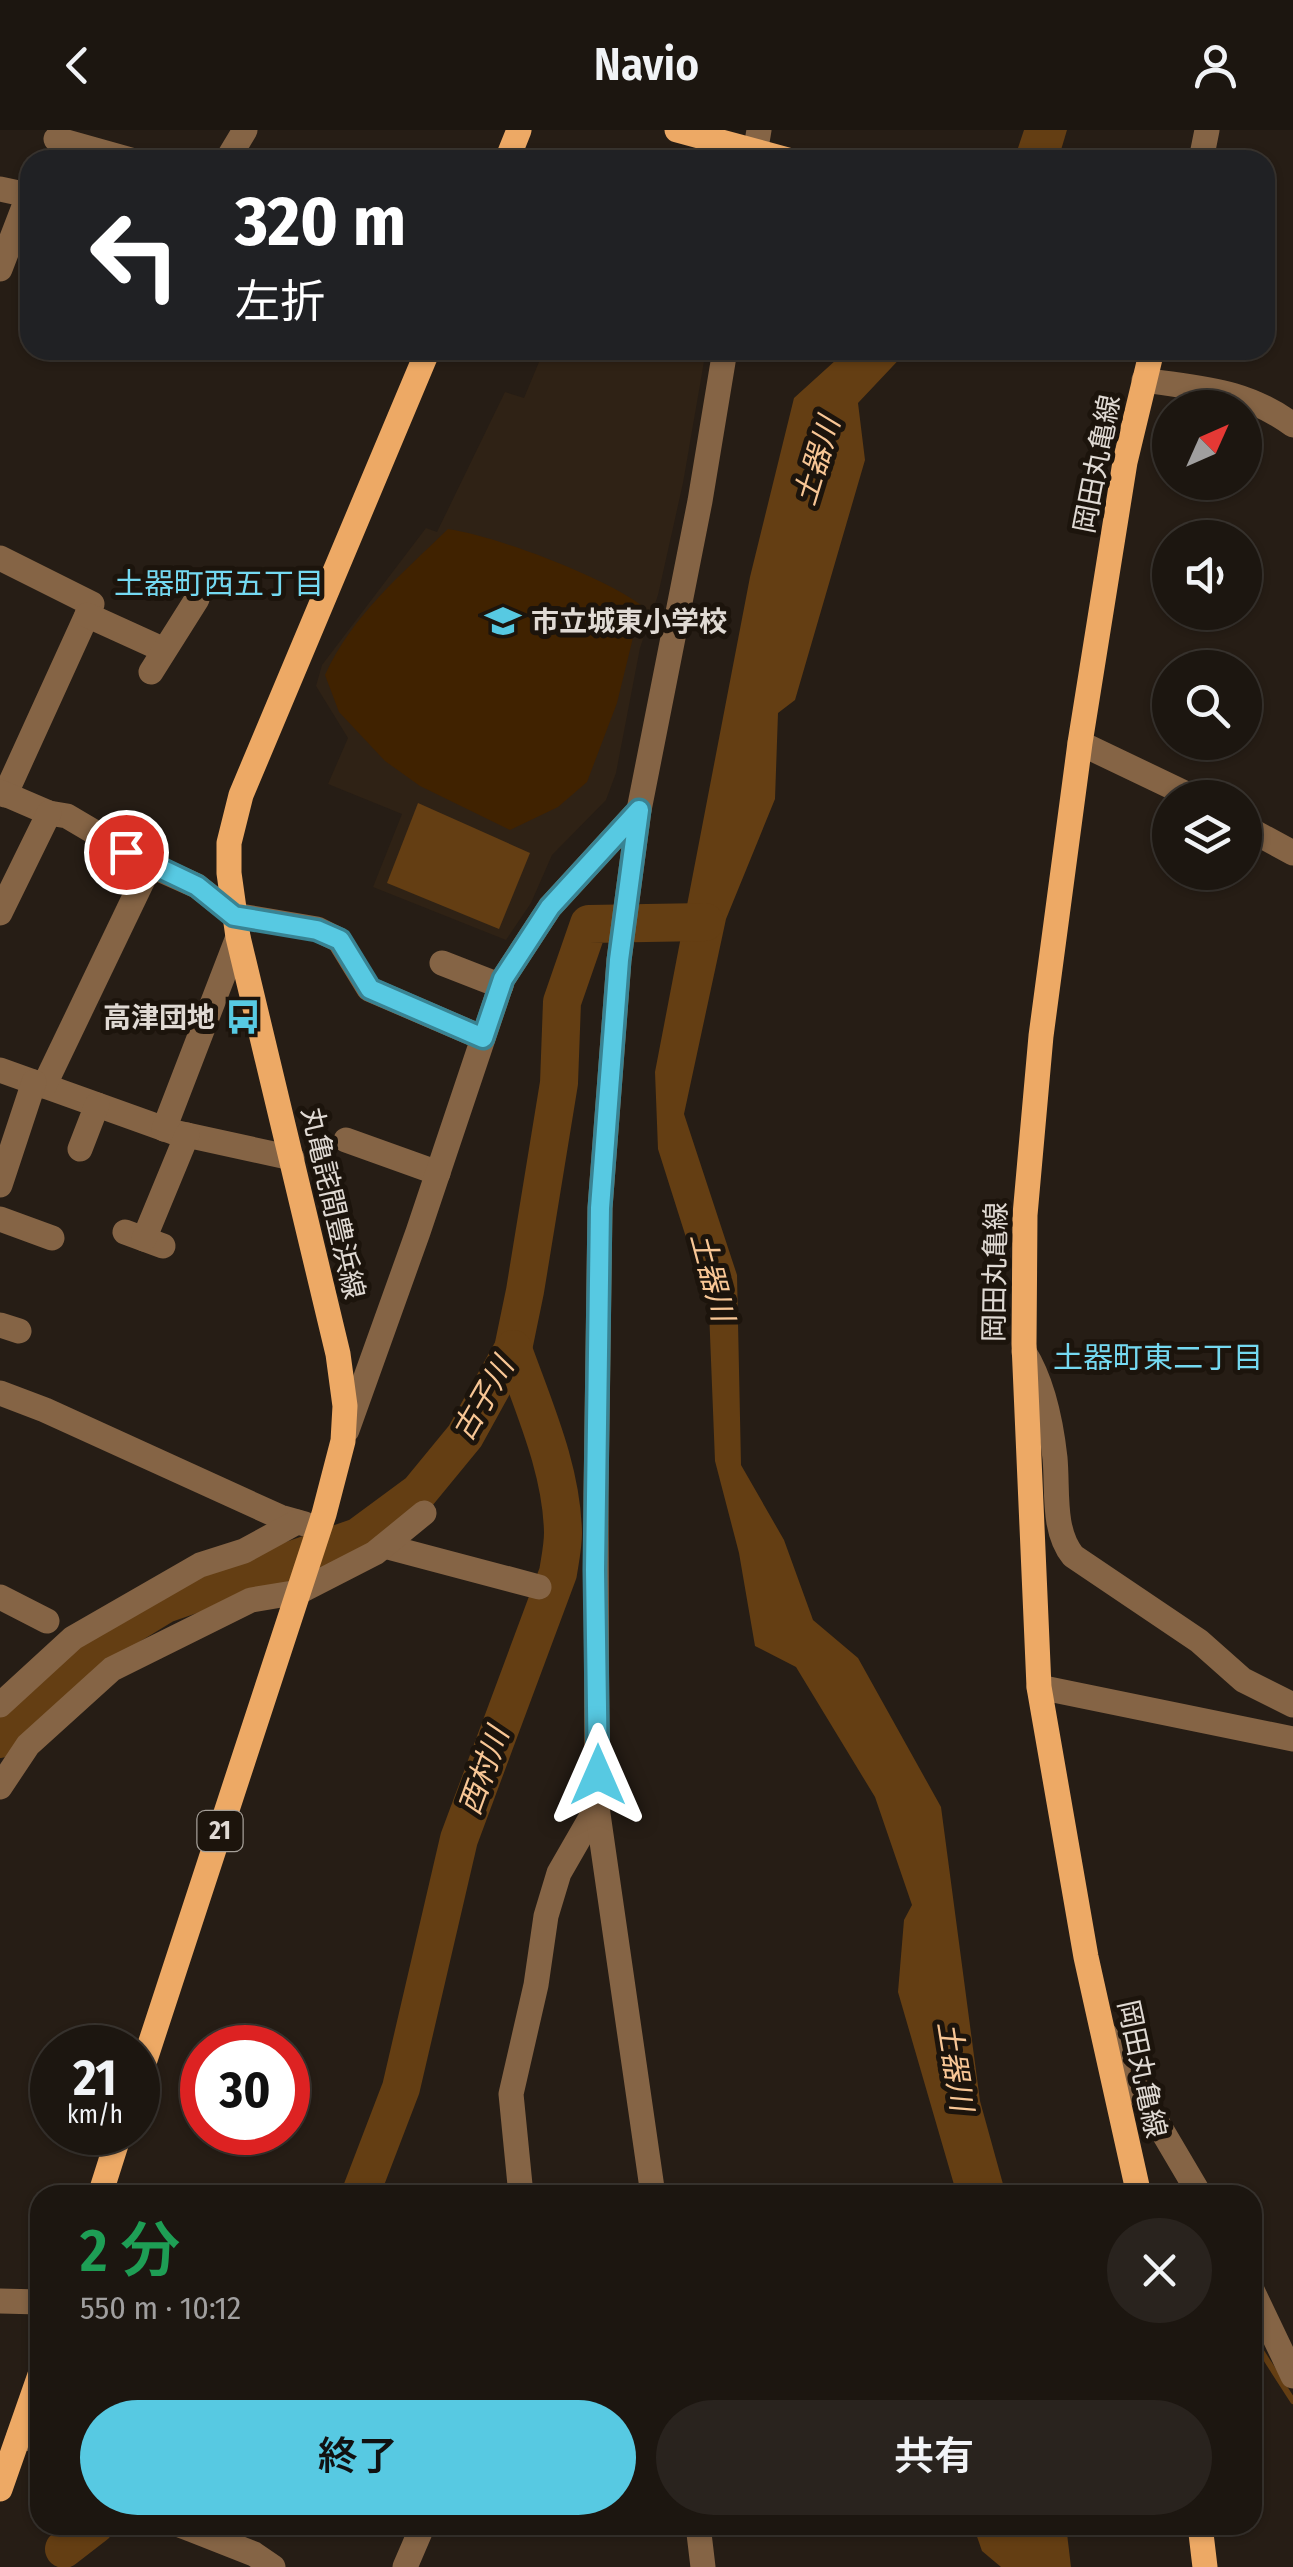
<!DOCTYPE html>
<html lang="ja">
<head>
<meta charset="utf-8">
<style>
  body { margin:0; font-family:"Fira Sans Condensed","Noto Sans JP",sans-serif; background:#29231e; color:#f1f3f6; height:100vh; display:flex; flex-direction:column; font-size:38px; white-space:nowrap }
  * { box-sizing:border-box; margin:0 }
  p { font-size:32px; color:#a09f9f }
  .icon { flex:none; width:55px; height:55px; fill:none; stroke:currentColor; stroke-width:2; stroke-linecap:round; stroke-linejoin:round }
  .map { position:relative; flex:1; overflow:hidden }
  .side { position:absolute; left:30px; top:2055px; width:1232px; height:350px; display:flex; flex-direction:column; background:#1c1610; border-radius:30px; box-shadow:0 2px 8px #0004,0 0 0 2px #3a3530 }
  .side>* { flex:none }
  .guide { position:absolute; left:20px; top:20px; width:1255px; height:210px; border-radius:30px; box-shadow:0 2px 8px #0004,0 0 0 2px #3a3530; background:#202124; color:#fff; overflow:hidden }
  .needle { width:65px; rotate:45deg }
  .tools { position:absolute; left:1152px; top:260px; display:grid; gap:20px }
  .tools a { display:grid; place-items:center; width:110px; height:110px; border-radius:50%; background:#1c1610; box-shadow:0 2px 8px #0004,0 0 0 2px #3a3530; font-size:50px }
  .speed { position:absolute; left:30px; top:1895px; display:flex; gap:20px; font-size:50px; font-weight:700; text-align:center }
  .speed>* { display:grid; place-content:center; width:130px; height:130px; border-radius:50%; background:#1c1610; box-shadow:0 2px 8px #0004,0 0 0 2px #3a3530; line-height:1 }
  .speed small { font-size:25px; font-weight:400 }
  .speed .limit { border:15px solid #d22; background:#fff; color:#111 }
  .pin { position:absolute; display:grid; place-items:center; width:85px; height:85px; color:#fff; margin:-42px; border:5px solid #fff; border-radius:50%; box-shadow:0 2px 10px #0007 }
  .me { position:absolute; width:110px; margin:-55px; rotate:0deg; stroke-linejoin:round; filter:drop-shadow(0 0 8px #0008) }
  .turn { display:flex; align-items:center; gap:35px; height:210px; padding:0 50px; font-size:45px }
  .turn .icon { width:130px; height:130px; stroke-width:2.5 }
  .turn b { display:block; font-size:70px; line-height:85px }
  .round { display:grid; place-items:center; flex:none; width:105px; height:105px; border-radius:52px; background:#29231e }
  .overview { display:flex; align-items:center; justify-content:space-between; height:170px; padding:0 50px }
  h1 { font-size:60px; font-weight:600; line-height:75px; color:#1e9e55 }
  .primary-button { display:flex; gap:20px; margin-top:auto; padding:20px 50px }
  .primary-button a { flex:1; height:115px; border-radius:60px; background:#57c9e2; color:#111; font-size:40px; font-weight:600; line-height:115px; text-align:center }
  .primary-button a+a { background:#29231e; color:#f1f3f6 }
  header { display:flex; justify-content:space-between; align-items:center; height:130px; padding:0 50px; background:#1c1610; font-size:45px; font-weight:600 }
  .map>svg:first-child { display:block }
  .built { fill:#2f2215 }
  .green { fill:#402200 }
  .water { fill:#643e13 }
  .lines { fill:none; stroke-linecap:round; stroke-linejoin:round }
  .stream { stroke:#643e13; stroke-width:6 }
  .river { stroke:#643e13; stroke-width:38 }
  .minor { stroke:#856445; stroke-width:25 }
  .major { stroke:#eda965; stroke-width:25 }
  .route-casing { stroke:#398393; stroke-width:25 }
  .route { stroke:#57c9e2; stroke-width:18 }
  .labels { text-anchor:middle; dominant-baseline:central; stroke-width:10; stroke-linejoin:round; paint-order:stroke }
  .shield { fill:#1c140c; stroke:#a59f98; stroke-width:2.5 }
  .shield-label { font-size:25px; font-weight:bold; fill:#e0dad4 }
  .street-label { font-size:28px; fill:#e0dad4; stroke:#1c140c }
  .poi-label { font-size:28px; font-weight:bold; fill:#e0dad4; stroke:#1c140c; text-anchor:start }
  .water-label { font-size:30px; font-style:italic; fill:#f8c695; stroke:#1c140c }
  .neighbourhood-label { font-size:30px; fill:#74d9f1; stroke:#1c140c }
</style>
</head>
<body>
<header><svg class="icon" aria-label="back" viewBox="0 0 24 24"><path d="M15 5l-7 7 7 7"/></svg>Navio<svg class="icon" aria-label="person" viewBox="0 0 24 24"><circle cx="12" cy="8" r="4"/><path d="M4 21q1-7 8-7t8 7"/></svg></header>
<div class="map">
<svg width="1293" height="2437" viewBox="0 0 1293 2437">
  <rect width="100%" height="100%" fill="#261d15"/>
  <polygon class="built" points="544,220 706,220 683,353 658,465 640,518 616,643 606,670 552,725 531,773 506,810 373,757 402,684 328,654 348,608 316,556 322,535 426,398 437,402 505,262 524,268"/>
  <path class="green" d="M448,399C496,406 602,446 641,475L617,573L587,652L558,677L510,700L420,656L385,631L339,582L325,545C353,484 401,445 448,399Z"/>
  <g class="water">
    <polygon points="1024,0 1067,0 1058,30 1014,30"/>
    <polygon points="847,220 908,220 858,273 865,330 795,570 778,583 775,669 726,789 684,984 737,1145 741,1335 784,1410 813,1490 858,1528 941,1677 980,1971 1006,2065 957,2065 898,1862 904,1790 912,1775 875,1667 796,1537 755,1516 739,1423 715,1331 709,1180 658,1019 655,942 750,447 794,268"/>
    <polygon points="418,673 530,723 499,799 387,753"/>
    <polygon points="973,2395 1066,2395 1071,2437 1001,2437 982,2421"/>
  </g>
  <g class="lines">
    <polyline class="stream" points="1252,2207 1293,2271"/>
    <g class="river">
      <polyline points="0,1609 24,1582 96,1516 165,1474 358,1407 419,1362 465,1306 513,1219 525,1161 559,953 562,872 589,794 705,792"/>
      <path d="M360,2065L401,1958L459,1709L558,1443C560,1430 563,1416 563,1403C562,1340 534,1278 513,1219"/>
      <polyline points="64,2419 95,2395"/>
    </g>
    <g class="minor">
      <polyline points="56,9 131,30"/>
      <polyline points="227,30 245,0"/>
      <polyline points="754,30 759,0"/>
      <polyline points="1201,30 1207,0"/>
      <polyline points="0,59 28,65"/>
      <polyline points="0,139 30,61"/>
      <path d="M1144,250C1202,259 1244,259 1293,295"/>
      <polyline points="0,428 92,474 5,665"/>
      <polyline points="87,485 164,520"/>
      <polyline points="151,542 197,469"/>
      <polyline points="1080,613 1195,668"/>
      <polyline points="0,662 49,683 67,686 150,735 197,756 234,785 317,799 339,810 369,859 483,908"/>
      <polyline points="1245,697 1293,723"/>
      <polyline points="0,783 49,683"/>
      <polyline points="442,833 501,856"/>
      <polyline points="0,940 173,1002 292,1028"/>
      <polyline points="44,956 150,735"/>
      <polyline points="164,999 238,807"/>
      <polyline points="346,1010 438,1043"/>
      <polyline points="80,1019 97,975"/>
      <polyline points="0,1055 34,952"/>
      <polyline points="0,1089 52,1108"/>
      <polyline points="125,1102 163,1116"/>
      <polyline points="144,1109 187,1005"/>
      <polyline points="0,1195 19,1201"/>
      <path d="M1024,1222C1043,1252 1051,1292 1055,1328C1058,1360 1052,1400 1073,1426L1199,1511L1243,1550L1293,1575"/>
      <polyline points="0,1263 45,1280 280,1387 305,1394"/>
      <polyline points="347,1300 418,1102 503,849 550,777 639,680"/>
      <polyline points="384,1416 539,1457"/>
      <polyline points="0,1467 47,1491"/>
      <polyline points="1039,1557 1293,1609"/>
      <polyline points="0,1575 73,1508 200,1435 244,1421 297,1392"/>
      <polyline points="0,1657 28,1615 112,1539 251,1470 299,1462 375,1423 424,1383"/>
      <polyline points="1105,1904 1200,2065"/>
      <polyline points="521,2065 511,1964 536,1855 546,1786 559,1743 597,1677"/>
      <polyline points="653,2065 597,1677 596,1364 600,1078 619,830 639,680 700,371 725,220"/>
      <polyline points="1252,2160 1293,2246"/>
      <polyline points="0,2171 40,2172"/>
      <polyline points="19,2306 40,2311"/>
      <polyline points="180,2395 254,2424 273,2437"/>
      <polyline points="698,2395 703,2437"/>
      <polyline points="405,2437 423,2395"/>
    </g>
    <g class="major">
      <polyline points="677,0 788,30"/>
      <polyline points="507,30 519,0"/>
      <polyline points="138,1951 324,1384 343,1311 345,1276 338,1224 238,807 229,743 229,713 241,665 428,220"/>
      <polyline points="100,2065 120,2002"/>
      <polyline points="1139,2065 1086,1827 1039,1557 1024,1214 1025,1085 1041,906 1080,613 1125,332 1152,220"/>
      <polyline points="0,2359 40,2245"/>
      <polyline points="1200,2395 1205,2437"/>
    </g>
  </g>
  <g class="lines">
    <defs>
      <polyline id="route" points="126,722 197,756 234,786 317,800 340,810 370,859 483,908 503,849 550,777 639,680 619,830 600,1078 595,1440 598,1645"/>
    </defs>
    <use href="#route" class="route-casing"/>
    <use href="#route" class="route"/>
  </g>
  <defs>
    <symbol id="school-bare" viewBox="-9 -9 18 18"><path d="M0-5L7-2L0 1L-7-2ZM-4 1L0 2.5L4 1V4Q0 6-4 4Z" fill="#57c9e2" stroke="#1c140c" stroke-width="2.5" paint-order="stroke"/></symbol>
    <symbol id="bus-bare" viewBox="-9 -9 18 18"><path d="M-5-6H5V4H4V6H2V4H-2V6H-4V4H-5ZM-3.5-4V0h7V-4ZM-3.5 1.2v1.5H-2V1.2ZM2 1.2v1.5H3.5V1.2Z" fill="#57c9e2" stroke="#1c140c" stroke-width="2.5" paint-order="stroke"/></symbol>
  </defs>
  <g fill-rule="evenodd">
    <use href="#school-bare" x="478" y="466" width="50" height="50"/>
    <use href="#bus-bare" x="218" y="862" width="50" height="50"/>
  </g>
  <g class="labels">
    <rect class="shield" x="197.5" y="1681" width="45" height="40" rx="8"/>
    <g class="shield-label">
      <text x="220" y="1701">21</text>
    </g>
    <g class="street-label">
      <text transform="translate(1097 334) rotate(-79)">岡田丸亀線</text>
      <text transform="translate(333 1073) rotate(77)">丸亀詫間豊浜線</text>
      <text transform="translate(995 1142) rotate(-89)">岡田丸亀線</text>
      <text transform="translate(1142 1939) rotate(78)">岡田丸亀線</text>
    </g>
    <g class="poi-label">
      <text x="531" y="491">市立城東小学校</text>
      <text x="215" y="887" text-anchor="end">高津団地</text>
    </g>
    <g class="water-label">
      <text transform="translate(817 331) rotate(-73)">土器川</text>
      <text transform="translate(712 1147) rotate(75)">土器川</text>
      <text transform="translate(483 1269) rotate(-60)">古子川</text>
      <text transform="translate(484 1641) rotate(-70)">西村川</text>
      <text transform="translate(955 1936) rotate(81)">土器川</text>
    </g>
    <g class="neighbourhood-label">
      <text x="219" y="454">土器町西五丁目</text>
      <text x="1158" y="1228">土器町東二丁目</text>
    </g>
  </g>
</svg>
<div class="tools">
<a><svg class="needle" viewBox="-14 -14 28 28"><path d="M0-13l5 13h-10z" fill="#e53935"/><path d="M0 13l5-13h-10z" fill="#a09f9f"/></svg></a>
<a><svg class="icon" aria-label="sound" viewBox="0 0 24 24"><path d="M4 9h4l5-4v14l-5-4H4zM17 9q2 3 0 6"/></svg></a>
<a><svg class="icon" aria-label="search" viewBox="0 0 24 24"><circle cx="10" cy="10" r="6"/><path d="M15 15l6 6"/></svg></a>
<a><svg class="icon" aria-label="layers" viewBox="0 0 24 24"><path d="M12 4l9 5-9 5-9-5zM3 14l9 5 9-5"/></svg></a>
</div>
<div class="speed"><div>21<small>km/h</small></div><div class="limit">30</div></div>
<div class="pin" style="left:126px;top:722px;background:#d93025"><svg class="icon" aria-label="arrive" viewBox="0 0 24 24"><path d="M6 21V4h12l-3 4 3 4H6"/></svg></div>
<svg class="me" style="left:598px;top:1645px" viewBox="-20 -20 40 40"><path d="M0-17L14 15 0 8-14 15z" fill="#57c9e2" stroke="#fff" stroke-width="4"/></svg>
<div class="guide">
<div class="turn"><svg class="icon" aria-label="left" viewBox="0 0 24 24"><path d="M17 20v-9H6M10 6l-5 5 5 5"/></svg><div><b>320 m</b>左折</div></div>
</div>
<section class="side">
<div class="overview"><div><h1>2 分</h1><p>550 m · 10:12</p></div><a class="round"><svg class="icon" aria-label="close" viewBox="0 0 24 24"><path d="M6 6l12 12M18 6L6 18"/></svg></a></div>
<div class="primary-button"><a>終了</a><a>共有</a></div>
</section>
</div>
</body>
</html>
